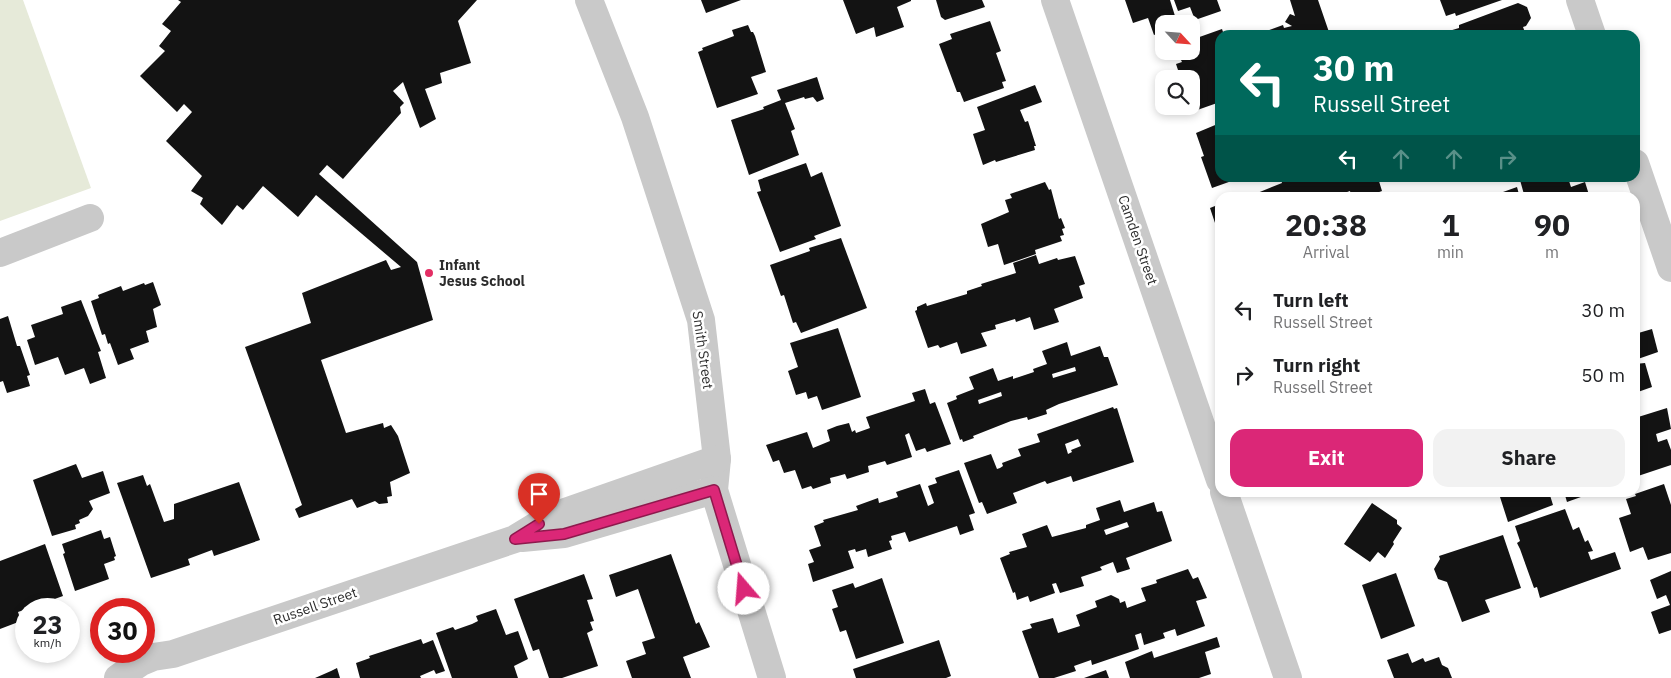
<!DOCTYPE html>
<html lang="en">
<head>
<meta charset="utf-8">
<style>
  body { margin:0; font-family:"IBM Plex Sans",sans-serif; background:#f2f2f2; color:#202124; height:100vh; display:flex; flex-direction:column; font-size:19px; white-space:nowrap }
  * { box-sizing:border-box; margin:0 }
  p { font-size:16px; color:#757577 }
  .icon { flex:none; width:28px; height:28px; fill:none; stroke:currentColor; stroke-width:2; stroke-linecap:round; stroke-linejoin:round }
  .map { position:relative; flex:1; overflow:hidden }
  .drawer { position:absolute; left:1215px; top:192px; width:425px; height:305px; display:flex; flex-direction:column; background:#fff; border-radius:15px; box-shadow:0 2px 8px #0003 }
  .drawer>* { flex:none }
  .banner { position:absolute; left:1215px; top:30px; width:425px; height:152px; border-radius:15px; box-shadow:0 2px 8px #0003; background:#00695c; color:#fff; overflow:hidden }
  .needle { width:32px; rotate:116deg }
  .fabs { position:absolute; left:1155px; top:15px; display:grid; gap:10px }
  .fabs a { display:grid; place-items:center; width:45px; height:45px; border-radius:10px; background:#fff; box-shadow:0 2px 8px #0003; font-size:25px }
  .speed { position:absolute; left:15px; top:598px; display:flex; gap:10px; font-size:25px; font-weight:700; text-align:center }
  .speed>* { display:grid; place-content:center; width:65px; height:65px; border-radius:50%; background:#fff; box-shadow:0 2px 8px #0003; line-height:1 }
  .speed small { font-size:12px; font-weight:400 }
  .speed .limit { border:8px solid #d22; background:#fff; color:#111 }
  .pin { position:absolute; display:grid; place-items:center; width:42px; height:42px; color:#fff; margin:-51px -21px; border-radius:50% 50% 50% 0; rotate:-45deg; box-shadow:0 0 5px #0007 }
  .pin .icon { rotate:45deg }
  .me { position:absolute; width:55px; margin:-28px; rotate:342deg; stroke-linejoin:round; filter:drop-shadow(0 0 4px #0008) }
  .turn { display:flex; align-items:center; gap:18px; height:105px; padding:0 15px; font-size:22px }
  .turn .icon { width:65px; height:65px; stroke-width:2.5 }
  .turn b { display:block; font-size:35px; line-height:42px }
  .lanes { display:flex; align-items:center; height:48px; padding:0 15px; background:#0003; justify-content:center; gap:25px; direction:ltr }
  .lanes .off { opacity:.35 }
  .eta { display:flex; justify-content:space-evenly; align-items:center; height:85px; text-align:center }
  .eta b { font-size:30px; font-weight:700; line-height:35px }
  .cta { display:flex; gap:10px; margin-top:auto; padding:10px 15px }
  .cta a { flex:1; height:58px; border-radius:15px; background:#db2777; color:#fff; font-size:20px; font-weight:700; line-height:58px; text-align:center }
  .cta a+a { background:#f2f2f2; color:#202124 }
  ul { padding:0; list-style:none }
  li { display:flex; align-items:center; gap:15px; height:65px; padding:0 15px }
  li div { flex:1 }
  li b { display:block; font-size:19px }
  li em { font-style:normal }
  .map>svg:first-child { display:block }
  .green { fill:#e6ead9 }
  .building { fill:#131313; fill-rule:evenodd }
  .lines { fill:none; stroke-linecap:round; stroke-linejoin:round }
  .minor { stroke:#c9c9c9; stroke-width:28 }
  .route-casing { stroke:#8e194d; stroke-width:12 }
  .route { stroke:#db2777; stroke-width:9 }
  .poi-dot { fill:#e32e64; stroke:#fff; stroke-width:2 }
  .labels { text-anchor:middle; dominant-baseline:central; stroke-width:5; stroke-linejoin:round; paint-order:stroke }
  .street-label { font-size:14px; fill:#2c2c2c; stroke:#fff }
  .poi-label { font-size:14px; font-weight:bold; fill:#2c2c2c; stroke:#fff; text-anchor:start }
</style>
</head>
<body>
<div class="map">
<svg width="1671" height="678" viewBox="0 0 1671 678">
  <rect width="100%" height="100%" fill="#fff"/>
  <polygon class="green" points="0,0 23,0 91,188 0,221"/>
  <g class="building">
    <polygon points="178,0 477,0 458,21 471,63 440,73 442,83 425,89 436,119 420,128 403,82 393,91 404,103 400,107 401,113 343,179 327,165 319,174 417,262 433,320 321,360 346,433 383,423 384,428 391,425 398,436 410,473 390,482 392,496 387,497 388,503 379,504 375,501 357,508 352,499 299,518 295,509 302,505 245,347 311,323 302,293 386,260 391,270 401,267 316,195 298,217 263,186 243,210 237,205 222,225 200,204 203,198 191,191 202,176 166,141 192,112 184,104 177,112 140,76 165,51 159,46 171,31 162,24 181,2"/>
    <polygon points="701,0 741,0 706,13"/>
    <polygon points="843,0 911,0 911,1 897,7 904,27 876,37 874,27 856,34"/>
    <polygon points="936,0 982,0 985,7 945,20 941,17"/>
    <polygon points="1125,0 1170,0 1175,16 1171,17 1174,24 1164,24 1164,31 1154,35 1148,18 1133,23"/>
    <polygon points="1174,0 1217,0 1221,11 1195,20 1190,7 1178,11"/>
    <polygon points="1290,0 1318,0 1330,35 1256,35 1283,25 1284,28 1292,26 1285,22 1290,14 1295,16"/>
    <polygon points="1440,0 1502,0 1456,16 1455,13 1446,16"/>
    <polygon points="1518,3 1527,7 1531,18 1526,26 1523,27 1526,35 1451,35 1449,31 1459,28 1459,25"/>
    <polygon points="990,21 1001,51 996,53 1006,81 1002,82 1004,88 964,102 960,92 957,92 939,44 952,39 950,34"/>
    <polygon points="748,25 751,32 753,32 755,36 766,72 751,77 758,94 717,108 698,52 703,50 702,48 734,36 732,30"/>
    <polygon points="1222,29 1224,35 1220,35 1220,102 1186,114 1184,106 1191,106 1191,79 1181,79 1176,64 1182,62 1180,58 1184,57 1182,51 1191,51 1191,40"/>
    <polygon points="817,77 824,99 817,102 813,97 805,99 804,97 785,103 795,129 791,131 799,155 749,175 731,120 764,109 763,107 781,100 777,90"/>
    <polygon points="1035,85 1042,102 1020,110 1025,122 1028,121 1036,146 1034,146 1035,150 996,162 995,160 983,165 973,134 985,130 977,107"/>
    <polygon points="1220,123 1220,178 1240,178 1212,188 1201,157 1204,156 1196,133"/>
    <polygon points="806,163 811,177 822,172 841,226 814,236 816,239 780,252 757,192 761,191 758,180"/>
    <polygon points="1287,178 1378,178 1382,191 1371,195 1372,198 1345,198 1351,195 1350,191 1330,198 1245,198 1282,183 1281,179"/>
    <polygon points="1526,178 1568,178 1571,187 1585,182 1590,198 1525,198 1520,180"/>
    <polygon points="1045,182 1049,190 1051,189 1059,219 1061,218 1065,228 1062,229 1064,235 1060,236 1062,241 1035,250 1036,254 1004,265 998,244 988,247 981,224 1009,212 1005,200 1012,198 1010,194"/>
    <polygon points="1517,187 1520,198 1505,198 1503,192"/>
    <polygon points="1220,204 1220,238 1210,208"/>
    <polygon points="841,238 867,308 801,333 796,322 793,323 784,295 781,296 770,265 810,251 809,248"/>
    <polygon points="1036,255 1039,264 1057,258 1058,260 1075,256 1085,284 1079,286 1083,298 1054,309 1059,322 1034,330 1030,317 1016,322 1015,319 995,325 996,329 981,333 987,346 961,354 957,342 940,348 938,345 928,348 915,311 917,310 917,307 926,303 927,306 967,294 967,291 982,286 981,284 1016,273 1013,263"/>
    <polygon points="153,282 161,305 153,309 157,327 146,331 149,342 130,349 134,359 118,365 110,343 108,344 105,334 102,335 91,301 99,298 98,295 121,286 123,291 144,283 145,285"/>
    <polygon points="81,300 101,351 98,352 106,378 90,384 84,368 65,375 58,357 35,365 27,340 35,337 31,325 63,314 61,307"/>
    <polygon points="8,316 17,346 20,346 30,375 27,376 30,386 7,393 3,381 0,382 0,319"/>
    <polygon points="838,328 861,397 822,410 817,396 808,399 806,392 796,395 788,371 798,367 790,343"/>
    <polygon points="1652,329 1658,352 1635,360 1635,334"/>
    <path d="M1067,342L1071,356L1100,346L1104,357H1108L1118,385L1059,404L1046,410L1047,414L1028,420L1027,417L1011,421L973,436L974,438L963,442L962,439L960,440L947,403L957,399L956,396L974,389L969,377L993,368L998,381L1013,376V379L1034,372L1033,369L1047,364L1042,351ZM1075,367L1076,371L1053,378L1052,374ZM1001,392L1002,396L979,404L978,400Z"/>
    <polygon points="1645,363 1652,387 1635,393 1635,364"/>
    <polygon points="925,389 930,404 935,402 951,444 927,452 925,448 916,451 909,433 905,435 912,457 887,465 885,461 868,466 869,472 847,479 845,474 838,476 830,478 831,483 813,489 811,486 802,489 795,470 784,473 779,460 773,462 766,445 807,432 813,448 830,441 827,430 837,426 849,423 852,432 855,430 856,433 870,428 866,417 915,401 912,393"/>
    <path d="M1113,407L1114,409L1117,408L1134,462L1073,482L1071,476L1047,484L1045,481L1013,493L1017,503L987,514L982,502L979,503L964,463L991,454L997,469L1000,468L1003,466L1002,463L1021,456L1018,449L1040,442L1037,434ZM1078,439L1081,446L1071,450L1072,452L1068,454L1065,444Z"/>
    <polygon points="1667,408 1671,429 1656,434 1658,442 1667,439 1671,450 1671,465 1635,477 1635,418"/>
    <polygon points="76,464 82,478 103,471 110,493 89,501 93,509 88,516 79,520 80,523 75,525 76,529 52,536 33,480"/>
    <polygon points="959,470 975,513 969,515 974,530 960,535 957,526 909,542 905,532 891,536 892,540 889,541 892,549 868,557 866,549 856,552 855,549 848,551 854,568 813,582 808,564 814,562 809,550 821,546 814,526 824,522 823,520 858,510 856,506 878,498 879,503 898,497 896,492 920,484 928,506 934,503 928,486 937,483 935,478"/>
    <polygon points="143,475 147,486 150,484 164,522 174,519 174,504 239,482 260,540 214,556 212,550 188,559 190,565 151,578 117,483"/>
    <polygon points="1664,484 1671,505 1671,553 1648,560 1643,547 1630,552 1619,518 1631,514 1626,499 1636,496 1635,494"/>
    <polygon points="1507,492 1549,492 1553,505 1508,522 1500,497 1508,494"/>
    <polygon points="1564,492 1592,492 1592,493 1567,502"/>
    <path d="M1120,500L1124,512L1154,502L1157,512L1162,511L1172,541L1126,558L1130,569L1117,573L1113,562L1100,567L1102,570L1081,577L1084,586L1060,593L1056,583L1052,584L1055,593L1030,602L1028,596L1017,600L1015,592L1013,593L1000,558L1010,554L1009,552L1027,547L1022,534L1047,525L1052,537L1086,528V525L1100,520L1096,508ZM1127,522L1129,527L1106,535L1104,530Z"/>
    <polygon points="1372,503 1397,520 1397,524 1402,528 1393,542 1394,544 1385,558 1378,552 1370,562 1344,544"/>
    <polygon points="1565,509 1573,530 1579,527 1585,542 1588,540 1593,551 1588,552 1591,560 1615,552 1621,569 1540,598 1537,587 1534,588 1520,549 1517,543 1520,541 1515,526"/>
    <polygon points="101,530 104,539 110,537 116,556 114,557 115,560 104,564 109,579 75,591 63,554 65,553 62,544"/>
    <polygon points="1503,535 1521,588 1485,600 1490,612 1462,622 1447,582 1438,579 1434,569 1440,559 1439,556"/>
    <polygon points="45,544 63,596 18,612 21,621 0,629 0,561"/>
    <polygon points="671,554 696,624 699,622 710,647 683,657 691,678 632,678 626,661 646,654 642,642 655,638 638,589 616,597 609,575"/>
    <polygon points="1188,569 1193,579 1198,577 1207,598 1196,601 1205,626 1177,636 1175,629 1163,633 1165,638 1144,645 1141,633 1135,635 1139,649 1092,665 1091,660 1074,666 1076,671 1054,678 1039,678 1022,631 1032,628 1030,624 1053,618 1058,633 1080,626 1076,615 1097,607 1095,601 1111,595 1119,599 1120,603 1125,601 1127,608 1146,601 1141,588 1157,583 1156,580"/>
    <polygon points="1671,571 1671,630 1659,634 1651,612 1670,605 1666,595 1657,599 1650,580"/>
    <polygon points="1396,573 1415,626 1381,639 1362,585"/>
    <polygon points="584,574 593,599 587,600 594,621 590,622 593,630 587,633 598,666 562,678 549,678 539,649 533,651 514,599"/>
    <polygon points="882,578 904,643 856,659 846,630 840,632 832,609 838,607 832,590 853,583 855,588"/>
    <polygon points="496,609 506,635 518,631 528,659 514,666 518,678 452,678 436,633 453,627 455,630 472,624 478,621 476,616"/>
    <polygon points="1217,637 1220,647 1205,652 1211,674 1199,678 1130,678 1125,662 1152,651 1154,658"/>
    <polygon points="421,639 423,644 433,640 445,671 436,674 434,670 420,676 421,678 360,678 356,663 370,658 369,656"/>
    <polygon points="939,640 951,676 946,678 856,678 853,669"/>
    <polygon points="1408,653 1412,663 1423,658 1425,662 1439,657 1442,665 1448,668 1452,678 1394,678 1387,660"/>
    <polygon points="337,668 340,678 315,678 331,671"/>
    <polygon points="1106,670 1109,678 1084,678"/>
  </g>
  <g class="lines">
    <g class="minor">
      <polyline points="589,0 635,117 701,320 717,459 714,490 772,678"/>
      <polyline points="1055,0 1220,480"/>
      <polyline points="1580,0 1592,35"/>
      <polyline points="1635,163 1671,268"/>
      <polyline points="0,253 90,218"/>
      <polyline points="1224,492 1288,678"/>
      <polyline points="522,538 564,534 714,490"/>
      <polyline points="118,678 141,662 153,657 173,654 515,539 551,517 717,459"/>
    </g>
  </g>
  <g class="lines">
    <defs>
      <polyline id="route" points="539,524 515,539 564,534 714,490 744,589"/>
    </defs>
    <use href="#route" class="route-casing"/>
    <use href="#route" class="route"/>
  </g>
  <circle class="poi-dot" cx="429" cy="273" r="5"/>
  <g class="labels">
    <g class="street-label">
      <text transform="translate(1138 240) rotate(71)">Camden Street</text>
      <text transform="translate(703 350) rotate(82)">Smith Street</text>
      <text transform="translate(315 606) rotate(-19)">Russell Street</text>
    </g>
    <g class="poi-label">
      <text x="439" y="265">Infant<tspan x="439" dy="16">Jesus School</tspan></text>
    </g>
  </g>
</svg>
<div class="fabs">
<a><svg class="needle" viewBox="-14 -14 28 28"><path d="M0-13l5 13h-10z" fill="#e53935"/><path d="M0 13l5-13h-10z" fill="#757577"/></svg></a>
<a><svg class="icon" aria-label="search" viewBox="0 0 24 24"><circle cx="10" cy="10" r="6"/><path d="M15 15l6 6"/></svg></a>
</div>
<div class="speed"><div>23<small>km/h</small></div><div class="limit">30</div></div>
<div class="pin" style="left:539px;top:524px;background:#d93025"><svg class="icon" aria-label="arrive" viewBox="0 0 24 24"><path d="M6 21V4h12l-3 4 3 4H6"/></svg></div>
<svg class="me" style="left:744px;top:589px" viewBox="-20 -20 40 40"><circle r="19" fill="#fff"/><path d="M0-13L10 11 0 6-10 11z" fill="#db2777"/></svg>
<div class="banner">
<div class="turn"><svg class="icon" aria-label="left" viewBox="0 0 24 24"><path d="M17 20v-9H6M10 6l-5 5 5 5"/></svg><div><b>30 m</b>Russell Street</div></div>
<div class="lanes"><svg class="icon" aria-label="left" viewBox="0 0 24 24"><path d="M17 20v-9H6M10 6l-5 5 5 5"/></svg><svg class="icon off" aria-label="ahead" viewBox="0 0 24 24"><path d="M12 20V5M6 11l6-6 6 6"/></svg><svg class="icon off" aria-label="ahead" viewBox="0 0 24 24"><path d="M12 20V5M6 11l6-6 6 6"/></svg><svg class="icon off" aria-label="right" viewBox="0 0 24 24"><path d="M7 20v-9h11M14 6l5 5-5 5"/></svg></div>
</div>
<section class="drawer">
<div class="eta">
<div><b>20:38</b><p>Arrival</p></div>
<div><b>1</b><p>min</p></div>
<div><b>90</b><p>m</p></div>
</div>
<ul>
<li><svg class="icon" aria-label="left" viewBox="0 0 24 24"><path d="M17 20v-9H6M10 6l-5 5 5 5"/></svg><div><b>Turn left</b><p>Russell Street</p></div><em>30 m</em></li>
<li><svg class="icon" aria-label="right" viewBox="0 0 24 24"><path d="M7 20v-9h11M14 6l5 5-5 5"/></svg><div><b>Turn right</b><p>Russell Street</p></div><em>50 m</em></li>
</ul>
<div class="cta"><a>Exit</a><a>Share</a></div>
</section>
</div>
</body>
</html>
